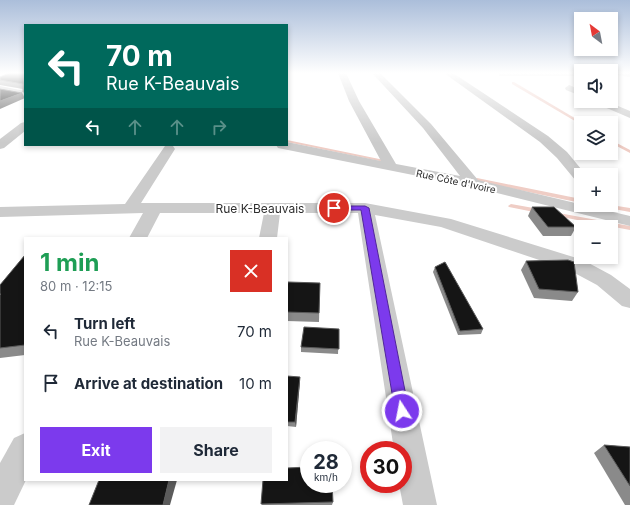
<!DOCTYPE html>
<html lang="en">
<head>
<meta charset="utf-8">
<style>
  body { margin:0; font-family:Inter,sans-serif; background:#f2f2f3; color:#1f2937; height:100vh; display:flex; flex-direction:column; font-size:15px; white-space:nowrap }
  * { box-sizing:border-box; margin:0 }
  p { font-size:13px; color:#747a83 }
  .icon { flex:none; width:22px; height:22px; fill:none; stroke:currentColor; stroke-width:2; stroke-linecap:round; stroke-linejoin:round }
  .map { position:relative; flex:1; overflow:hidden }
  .sheet { position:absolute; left:24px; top:237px; width:264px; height:244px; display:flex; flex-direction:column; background:#fff; border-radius:0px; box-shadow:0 2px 6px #0003 }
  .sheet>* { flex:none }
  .hud { position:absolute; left:24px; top:24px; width:264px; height:122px; border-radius:0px; box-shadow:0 2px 6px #0003; background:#00695c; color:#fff; overflow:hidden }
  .needle { width:26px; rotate:328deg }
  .controls { position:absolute; left:574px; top:12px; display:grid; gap:8px }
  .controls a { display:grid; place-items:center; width:44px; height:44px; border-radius:0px; background:#fff; box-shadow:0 2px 6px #0003; font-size:20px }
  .speed { position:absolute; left:300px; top:441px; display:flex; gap:8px; font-size:20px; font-weight:700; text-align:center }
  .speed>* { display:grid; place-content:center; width:52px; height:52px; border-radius:50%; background:#fff; box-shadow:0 2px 6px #0003; line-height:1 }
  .speed small { font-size:10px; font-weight:400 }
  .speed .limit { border:6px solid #d22; background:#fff; color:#111 }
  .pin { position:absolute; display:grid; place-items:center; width:34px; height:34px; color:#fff; margin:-17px; border:2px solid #fff; border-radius:50%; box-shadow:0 1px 4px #0007 }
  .me { position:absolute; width:44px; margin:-22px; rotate:349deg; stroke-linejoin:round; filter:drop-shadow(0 0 3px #0008) }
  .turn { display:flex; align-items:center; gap:14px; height:84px; padding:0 16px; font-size:18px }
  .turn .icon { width:52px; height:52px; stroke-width:2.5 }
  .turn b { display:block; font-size:28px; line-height:34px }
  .lanes { display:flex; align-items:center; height:38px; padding:0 16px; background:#0003; justify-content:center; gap:20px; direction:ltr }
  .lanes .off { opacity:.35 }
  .round { display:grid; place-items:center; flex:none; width:42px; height:42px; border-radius:0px; background:#f2f2f3 }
  .summary { display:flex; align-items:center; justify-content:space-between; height:68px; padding:0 16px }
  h1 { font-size:24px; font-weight:700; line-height:30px; color:#1e9e55 }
  .action { display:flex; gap:8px; margin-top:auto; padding:8px 16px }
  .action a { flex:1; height:46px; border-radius:0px; background:#7c3aed; color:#fff; font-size:16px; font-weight:700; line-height:46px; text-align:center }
  .action a+a { background:#f2f2f3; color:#1f2937 }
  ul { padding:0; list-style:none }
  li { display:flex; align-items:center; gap:12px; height:52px; padding:0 16px }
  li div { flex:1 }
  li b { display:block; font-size:15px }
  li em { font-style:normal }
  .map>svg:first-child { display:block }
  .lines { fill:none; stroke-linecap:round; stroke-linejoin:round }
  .stream { fill:#efcdc5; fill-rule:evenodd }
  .minor { fill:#cbcbcb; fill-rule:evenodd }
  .wall { fill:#8a8a8a }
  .shaded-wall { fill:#5b5b5b }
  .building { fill:#151515; stroke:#5b5b5b }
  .route { fill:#7c3aed; stroke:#51269a }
  .labels { text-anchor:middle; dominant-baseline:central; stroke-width:4; stroke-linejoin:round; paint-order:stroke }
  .far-street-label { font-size:10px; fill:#2e2e2e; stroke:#fff }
  .street-label { font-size:12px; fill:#2e2e2e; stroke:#fff }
</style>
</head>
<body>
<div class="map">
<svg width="630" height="505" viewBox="0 0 630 505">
  <rect width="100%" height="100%" fill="#fff"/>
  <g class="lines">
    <g class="stream">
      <polygon points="512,82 514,82 583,123 580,124 512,84"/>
      <polygon points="287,140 389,161 391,162 389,163 287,142"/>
      <polygon points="611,140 630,150 630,153 611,143"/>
      <polygon points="477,178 581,199 581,203 475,181 474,180"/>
      <polygon points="511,204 539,209 542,211 539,213 509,207 508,206"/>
      <polygon points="600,205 611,205 630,208 630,212 603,207"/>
      <polygon points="553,212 630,226 630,230 551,215 550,214 551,213"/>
    </g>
    <g class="minor">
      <polygon points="338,73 346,73 359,101 396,164 460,176 423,128 372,73 380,73 431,124 478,180 630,216 630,226 473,187 278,148 276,145 287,145 287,142 381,161 349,101"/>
      <polygon points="444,73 453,73 548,136 567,152 586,175 581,175 581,182 576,181 557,158 540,142"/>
      <rect x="499" y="73" width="82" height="3"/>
      <polygon points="617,73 630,73 630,77 618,75"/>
      <polygon points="569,85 581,90 581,96 566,90 565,88"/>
      <polygon points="0,86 25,91 25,97 0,92"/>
      <polygon points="593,101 606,101 630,111 630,118 595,103"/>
      <polygon points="25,122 25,131 4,148 0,149 0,139 21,123"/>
      <polygon points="169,145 173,146 175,149 141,203 365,203 451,219 583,260 611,275 630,289 630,308 622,306 597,285 569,270 441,227 375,215 437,505 403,505 399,484 403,484 403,450 394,450 358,213 280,213 277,238 259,238 264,213 160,213 147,238 129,238 143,213 0,217 0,207 125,204 165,146"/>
      <polygon points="25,433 26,480 14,505 0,505 0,463 14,438"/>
    </g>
  </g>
  <g class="wall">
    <polygon points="25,73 23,89 0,85 0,77"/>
    <polygon points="532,207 576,227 571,236 543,236 528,216"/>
    <polygon points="25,255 25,355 0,358 0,285"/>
    <polygon points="526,261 578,292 572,301 534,298 521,270"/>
    <polygon points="435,267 483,329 481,334 458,335 433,272"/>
    <polygon points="320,283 319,322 287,321 287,287"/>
    <polygon points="339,329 338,354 301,352 301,347"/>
    <polygon points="287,376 300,381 296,427 287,426"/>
    <polygon points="604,445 630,447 630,505 625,505 594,453"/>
    <polygon points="263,480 333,502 332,505 262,505"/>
  </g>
  <g class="shaded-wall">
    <polygon points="22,93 25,98 0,109 0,101"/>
    <polygon points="300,377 300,381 296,427 295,422"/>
    <polygon points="169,480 177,480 170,505 163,505"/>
  </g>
  <g class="building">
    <polygon points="9,73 25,73 25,92 23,92 23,84 0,80 0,77"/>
    <polygon points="0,89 22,93 0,101"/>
    <polygon points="532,207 554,207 576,227 548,227"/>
    <polygon points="25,255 25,345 0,348 0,295 1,294 0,294 0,285"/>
    <polygon points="568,260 574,262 578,292 539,289 526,261"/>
    <polygon points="445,262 483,329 460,331 435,267"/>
    <polygon points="288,282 320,283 319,313 287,312 287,287"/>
    <polygon points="304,327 339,329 339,349 301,347"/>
    <polygon points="287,376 300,377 295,422 287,422"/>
    <polygon points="604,445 630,447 630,486"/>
    <polygon points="309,467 309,484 332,484 333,502 261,504 263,480 287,480 287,468"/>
    <polygon points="99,480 169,480 163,505 89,505"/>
  </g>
  <linearGradient id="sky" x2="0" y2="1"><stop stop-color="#abbeda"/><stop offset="0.51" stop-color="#fff"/><stop offset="1" stop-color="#fff" stop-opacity="0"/></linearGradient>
  <rect width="630" height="143" fill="url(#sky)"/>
  <polygon class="route" points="331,206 365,206 369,208 409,411 407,416 402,418 398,416 395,411 361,210 331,210"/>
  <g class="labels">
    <g class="far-street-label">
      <text transform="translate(456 181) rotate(12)">Rue Côte d'Ivoire</text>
    </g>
    <g class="street-label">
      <text x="260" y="208">Rue K-Beauvais</text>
    </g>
  </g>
</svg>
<div class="controls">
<a><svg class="needle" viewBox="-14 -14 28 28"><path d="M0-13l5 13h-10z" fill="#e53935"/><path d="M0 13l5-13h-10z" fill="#747a83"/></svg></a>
<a><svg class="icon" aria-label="sound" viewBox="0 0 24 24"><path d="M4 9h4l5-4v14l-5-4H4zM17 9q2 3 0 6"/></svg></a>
<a><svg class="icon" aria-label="layers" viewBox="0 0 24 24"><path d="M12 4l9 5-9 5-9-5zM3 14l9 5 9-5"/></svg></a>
<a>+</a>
<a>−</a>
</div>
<div class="speed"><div>28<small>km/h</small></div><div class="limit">30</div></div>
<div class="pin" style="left:334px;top:208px;background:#d93025"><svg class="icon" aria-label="arrive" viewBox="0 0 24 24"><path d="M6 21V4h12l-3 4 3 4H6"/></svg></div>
<svg class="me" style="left:402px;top:411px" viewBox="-20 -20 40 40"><circle r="17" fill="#7c3aed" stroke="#fff" stroke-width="3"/><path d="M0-11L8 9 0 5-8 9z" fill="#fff"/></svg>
<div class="hud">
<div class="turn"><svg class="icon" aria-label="left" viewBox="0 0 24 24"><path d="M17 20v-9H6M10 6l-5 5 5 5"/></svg><div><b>70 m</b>Rue K-Beauvais</div></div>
<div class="lanes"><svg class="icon" aria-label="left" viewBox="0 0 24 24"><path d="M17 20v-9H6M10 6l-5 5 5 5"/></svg><svg class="icon off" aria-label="ahead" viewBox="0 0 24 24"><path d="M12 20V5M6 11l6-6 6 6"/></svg><svg class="icon off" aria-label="ahead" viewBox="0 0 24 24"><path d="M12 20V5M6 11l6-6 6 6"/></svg><svg class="icon off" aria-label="right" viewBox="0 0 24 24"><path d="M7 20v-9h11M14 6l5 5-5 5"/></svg></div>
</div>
<section class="sheet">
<div class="summary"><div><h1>1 min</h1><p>80 m · 12:15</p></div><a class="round" style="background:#d93025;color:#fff"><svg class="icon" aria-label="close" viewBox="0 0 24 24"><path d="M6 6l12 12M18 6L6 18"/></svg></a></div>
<ul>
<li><svg class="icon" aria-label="left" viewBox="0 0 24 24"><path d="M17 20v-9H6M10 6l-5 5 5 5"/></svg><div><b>Turn left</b><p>Rue K-Beauvais</p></div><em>70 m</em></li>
<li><svg class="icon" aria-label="arrive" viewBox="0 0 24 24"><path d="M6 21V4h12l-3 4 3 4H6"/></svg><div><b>Arrive at destination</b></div><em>10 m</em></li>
</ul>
<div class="action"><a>Exit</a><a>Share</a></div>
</section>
</div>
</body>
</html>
